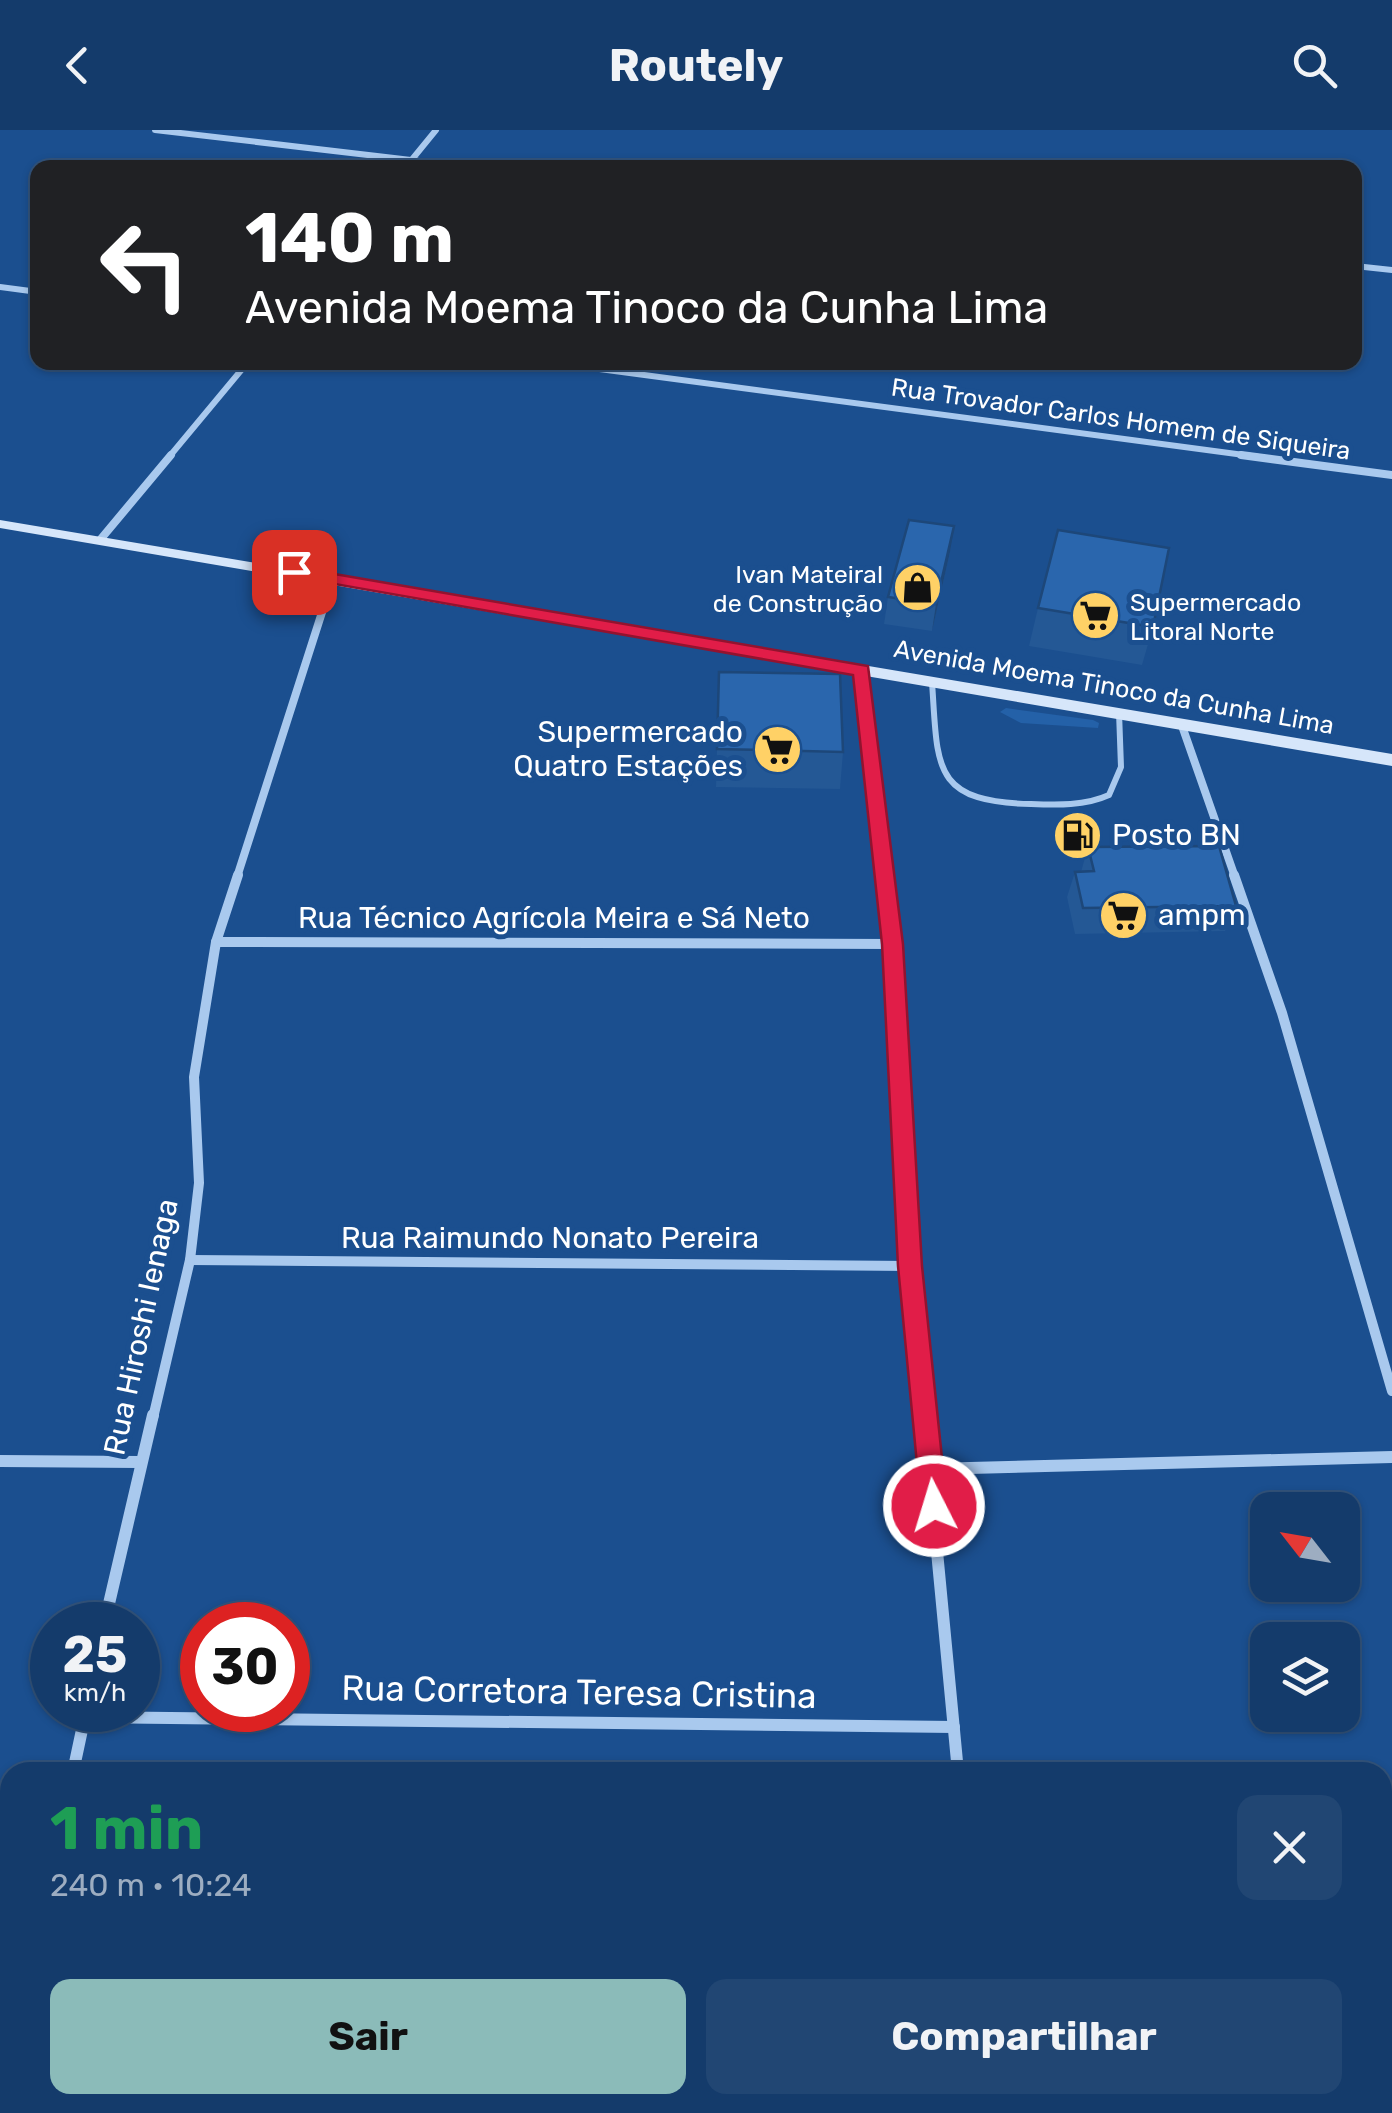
<!DOCTYPE html>
<html lang="pt">
<head>
<meta charset="utf-8">
<style>
  body { margin:0; font-family:Rubik,sans-serif; background:#214673; color:#f1f3f6; height:100vh; display:flex; flex-direction:column; font-size:38px; white-space:nowrap }
  * { box-sizing:border-box; margin:0 }
  p { font-size:32px; color:#9dadc1 }
  .icon { flex:none; width:55px; height:55px; fill:none; stroke:currentColor; stroke-width:2; stroke-linecap:round; stroke-linejoin:round }
  .map { position:relative; flex:1; overflow:hidden }
  .side { position:absolute; left:0px; top:1632px; width:1392px; height:352px; display:flex; flex-direction:column; background:#143b6b; border-radius:30px 30px 0 0; box-shadow:0 2px 8px #0004,0 0 0 2px #33557e }
  .side>* { flex:none }
  .banner { position:absolute; left:30px; top:30px; width:1332px; height:210px; border-radius:20px; box-shadow:0 2px 8px #0004,0 0 0 2px #33557e; background:#202124; color:#fff; overflow:hidden }
  .needle { width:65px; rotate:301deg }
  .buttons { position:absolute; left:1250px; top:1362px; display:grid; gap:20px }
  .buttons a { display:grid; place-items:center; width:110px; height:110px; border-radius:20px; background:#143b6b; box-shadow:0 2px 8px #0004,0 0 0 2px #33557e; font-size:50px }
  .speed { position:absolute; left:30px; top:1472px; display:flex; gap:20px; font-size:50px; font-weight:700; text-align:center }
  .speed>* { display:grid; place-content:center; width:130px; height:130px; border-radius:50%; background:#143b6b; box-shadow:0 2px 8px #0004,0 0 0 2px #33557e; line-height:1 }
  .speed small { font-size:25px; font-weight:400 }
  .speed .limit { border:15px solid #d22; background:#fff; color:#111 }
  .pin { position:absolute; display:grid; place-items:center; width:85px; height:85px; color:#fff; margin:-42px; border-radius:20px; box-shadow:0 5px 15px #0006 }
  .me { position:absolute; width:110px; margin:-55px; rotate:355deg; stroke-linejoin:round; filter:drop-shadow(0 0 8px #0008) }
  .turn { display:flex; align-items:center; gap:35px; height:210px; padding:0 50px; font-size:45px }
  .turn .icon { width:130px; height:130px; stroke-width:2.5 }
  .turn b { display:block; font-size:70px; line-height:85px }
  .round { display:grid; place-items:center; flex:none; width:105px; height:105px; border-radius:20px; background:#214673 }
  .overview { display:flex; align-items:center; justify-content:space-between; height:170px; padding:0 50px }
  h1 { font-size:60px; font-weight:700; line-height:75px; color:#1e9e55 }
  .button { display:flex; gap:20px; margin-top:auto; padding:20px 50px }
  .button a { flex:1; height:115px; border-radius:20px; background:#8bbbb9; color:#111; font-size:40px; font-weight:700; line-height:115px; text-align:center }
  .button a+a { background:#214673; color:#f1f3f6 }
  header { display:flex; justify-content:space-between; align-items:center; height:130px; padding:0 50px; background:#143b6b; font-size:45px; font-weight:700 }
  .map>svg:first-child { display:block }
  .green { fill:#2461a8 }
  .lines { fill:none; stroke-linecap:round; stroke-linejoin:round }
  .service { stroke:#a9c9ee; stroke-width:6 }
  .minor-far3 { stroke:#a9c9ee; stroke-width:6 }
  .minor-far2 { stroke:#a9c9ee; stroke-width:8 }
  .minor-far1 { stroke:#a9c9ee; stroke-width:10 }
  .minor { stroke:#a9c9ee; stroke-width:12 }
  .secondary { fill:#d6e6fa; fill-rule:evenodd }
  .wall { fill:#245895 }
  .shaded-wall { fill:#1d4779 }
  .building { fill:#2a66ad; stroke:#1d4779; stroke-width:2.5 }
  .route { fill:#e11d48; stroke:#92132f; stroke-width:2.5 }
  .labels { text-anchor:middle; dominant-baseline:central; stroke-width:10; stroke-linejoin:round; paint-order:stroke }
  .far-street-label { font-size:25px; fill:#fff; stroke:#1b4f8f }
  .far-poi-label { font-size:25px; fill:#fff; stroke:#1b4f8f; text-anchor:end }
  .poi-label { font-size:30px; fill:#fff; stroke:#1b4f8f; text-anchor:start }
  .street-label { font-size:30px; fill:#fff; stroke:#1b4f8f }
  .near-street-label { font-size:35px; fill:#fff; stroke:#1b4f8f }
</style>
</head>
<body>
<header><svg class="icon" aria-label="back" viewBox="0 0 24 24"><path d="M15 5l-7 7 7 7"/></svg>Routely<svg class="icon" aria-label="search" viewBox="0 0 24 24"><circle cx="10" cy="10" r="6"/><path d="M15 15l6 6"/></svg></header>
<div class="map">
<svg width="1392" height="1983" viewBox="0 0 1392 1983">
  <rect width="100%" height="100%" fill="#1b4f8f"/>
  <polygon class="green" points="1006,578 1093,590 1099,593 1098,598 1021,593 1000,582"/>
  <g class="lines">
    <path class="service" d="M932,552C938,637 931,672 1031,674C1057,675 1085,676 1109,665L1121,637L1119,582"/>
    <g class="minor-far3">
      <polyline points="155,0 479,38"/>
      <polyline points="405,38 436,0"/>
      <polyline points="1355,136 1392,140"/>
      <polyline points="0,157 38,162"/>
      <polyline points="547,232 1259,327"/>
      <polyline points="169,327 248,232"/>
    </g>
    <g class="minor-far2">
      <polyline points="1241,325 1392,345"/>
      <polyline points="100,410 171,325"/>
      <polyline points="861,540 884,747"/>
      <polyline points="1181,593 1235,747"/>
      <polyline points="237,747 333,448"/>
    </g>
    <g class="minor-far1">
      <path d="M884,745C905,925 907,1107 924,1288"/>
      <polyline points="1234,745 1282,883 1392,1261"/>
      <polyline points="216,812 892,814"/>
      <polyline points="190,1130 910,1136"/>
      <polyline points="153,1288 190,1130 199,1053 194,947 216,812 238,745"/>
    </g>
    <g class="minor">
      <polyline points="924,1285 958,1642"/>
      <polyline points="0,1331 140,1332"/>
      <polyline points="931,1339 1392,1327"/>
      <polyline points="104,1495 153,1285"/>
      <polyline points="84,1587 954,1597"/>
      <polyline points="73,1642 86,1581"/>
      <polyline points="989,1975 990,1983"/>
      <polyline points="0,1983 10,1938"/>
    </g>
    <polygon class="secondary" points="0,390 1392,624 1392,636 0,398"/>
  </g>
  <g class="wall">
    <polygon points="954,396 950,422 932,501 884,494 888,467"/>
    <polygon points="1038,478 1153,497 1142,535 1029,516"/>
    <polygon points="719,542 843,622 840,659 716,657"/>
    <polygon points="1088,717 1236,776 1225,801 1075,804 1067,767 1075,742 1081,742"/>
  </g>
  <polygon class="shaded-wall" points="954,396 950,422 932,501 936,474"/>
  <g class="building">
    <polygon points="909,390 954,396 936,474 888,467"/>
    <polygon points="1058,400 1169,418 1153,497 1038,478"/>
    <polygon points="719,542 840,544 843,622 717,619"/>
    <polygon points="1219,716 1236,776 1083,778 1075,742 1094,741 1088,717"/>
  </g>
  <polygon class="route" points="294,437 868,536 903,814 922,1136 947,1376 943,1385 934,1389 925,1385 921,1376 898,1136 882,814 853,545 289,446 289,438"/>
  <defs>
    <symbol id="shop-disc" viewBox="-11 -11 22 22"><circle r="9.5" fill="#ffd166" stroke="#1b4f8f"/><path d="M-5-2.5h2.3a2.7 3.5 0 0 1 5.4 0H5L5.5 6h-11ZM-1.5-2.5h3a1.5 2.3 0 0 0-3 0Z" fill="#111"/></symbol>
    <symbol id="supermarket-disc" viewBox="-11 -11 22 22"><circle r="9.5" fill="#ffd166" stroke="#1b4f8f"/><path d="M-6-5.5h2.5l.6 2H6L4.5 2H-2.5L-4.4-4H-6ZM-1.5 3.2a1.3 1.3 0 1 0 .1 0ZM3 3.2a1.3 1.3 0 1 0 .1 0Z" fill="#111"/></symbol>
    <symbol id="fuel-disc" viewBox="-11 -11 22 22"><circle r="9.5" fill="#ffd166" stroke="#1b4f8f"/><path d="M-5.5-6h7V0h2V4h1.3V-2.5L3-4.5l.8-.8L6-3V5H2.5V1h-1V6h-7ZM-4.2-4.7v3.2H.2V-4.7Z" fill="#111"/></symbol>
  </defs>
  <g fill-rule="evenodd">
    <use href="#shop-disc" x="890" y="430" width="55" height="55"/>
    <use href="#supermarket-disc" x="1068" y="458" width="55" height="55"/>
    <use href="#supermarket-disc" x="750" y="592" width="55" height="55"/>
    <use href="#fuel-disc" x="1050" y="678" width="55" height="55"/>
    <use href="#supermarket-disc" x="1096" y="758" width="55" height="55"/>
  </g>
  <g class="labels">
    <g class="far-street-label">
      <text transform="translate(1121 289) rotate(8)">Rua Trovador Carlos Homem de Siqueira</text>
      <text transform="translate(1114 557) rotate(10)">Avenida Moema Tinoco da Cunha Lima</text>
    </g>
    <g class="far-poi-label">
      <text x="883" y="444">Ivan Mateiral<tspan x="883" dy="29">de Construção</tspan></text>
      <text x="1130" y="472" text-anchor="start">Supermercado<tspan x="1130" dy="29">Litoral Norte</tspan></text>
    </g>
    <g class="poi-label">
      <text x="743" y="602" text-anchor="end">Supermercado<tspan x="743" dy="34">Quatro Estações</tspan></text>
      <text x="1112" y="705">Posto BN</text>
      <text x="1158" y="785">ampm</text>
    </g>
    <g class="street-label">
      <text x="554" y="788">Rua Técnico Agrícola Meira e Sá Neto</text>
      <text x="550" y="1108">Rua Raimundo Nonato Pereira</text>
      <text transform="translate(141 1197) rotate(-78)">Rua Hiroshi Ienaga</text>
    </g>
    <g class="near-street-label">
      <text transform="translate(579 1562) rotate(1)">Rua Corretora Teresa Cristina</text>
    </g>
  </g>
</svg>
<div class="buttons">
<a><svg class="needle" viewBox="-14 -14 28 28"><path d="M0-13l5 13h-10z" fill="#e53935"/><path d="M0 13l5-13h-10z" fill="#9dadc1"/></svg></a>
<a><svg class="icon" aria-label="layers" viewBox="0 0 24 24"><path d="M12 4l9 5-9 5-9-5zM3 14l9 5 9-5"/></svg></a>
</div>
<div class="speed"><div>25<small>km/h</small></div><div class="limit">30</div></div>
<div class="pin" style="left:294px;top:442px;background:#d93025"><svg class="icon" aria-label="arrive" viewBox="0 0 24 24"><path d="M6 21V4h12l-3 4 3 4H6"/></svg></div>
<svg class="me" style="left:934px;top:1376px" viewBox="-20 -20 40 40"><circle r="17" fill="#e11d48" stroke="#fff" stroke-width="3"/><path d="M0-11L8 9 0 5-8 9z" fill="#fff"/></svg>
<div class="banner">
<div class="turn"><svg class="icon" aria-label="left" viewBox="0 0 24 24"><path d="M17 20v-9H6M10 6l-5 5 5 5"/></svg><div><b>140 m</b>Avenida Moema Tinoco da Cunha Lima</div></div>
</div>
<section class="side">
<div class="overview"><div><h1>1 min</h1><p>240 m · 10:24</p></div><a class="round"><svg class="icon" aria-label="close" viewBox="0 0 24 24"><path d="M6 6l12 12M18 6L6 18"/></svg></a></div>
<div class="button"><a>Sair</a><a>Compartilhar</a></div>
</section>
</div>
</body>
</html>
